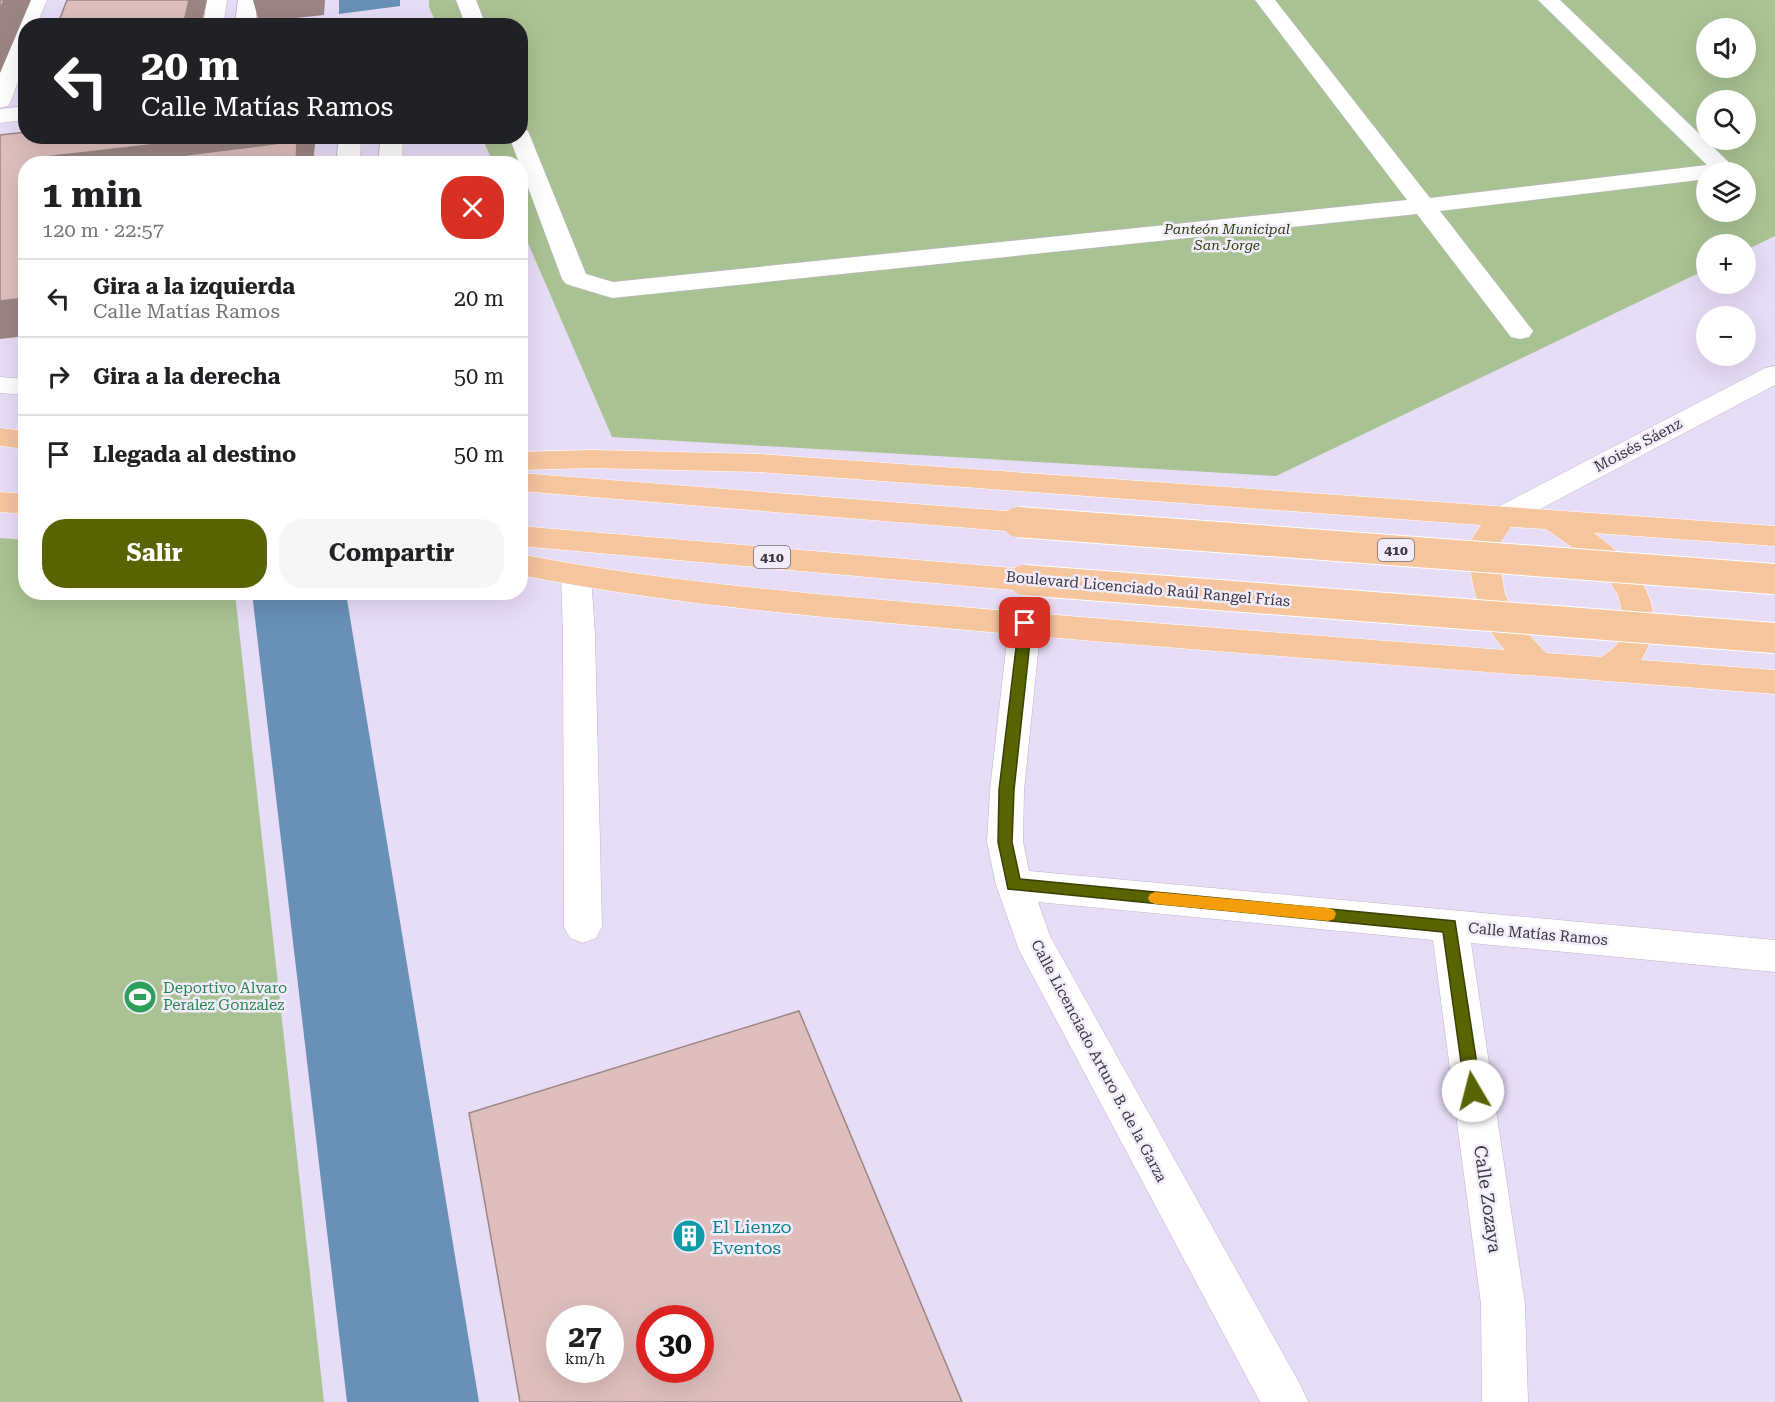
<!DOCTYPE html>
<html lang="es">
<head>
<meta charset="utf-8">
<style>
  body { margin:0; font-family:"Roboto Serif",serif; background:#f6f6f6; color:#202124; height:100vh; display:flex; flex-direction:column; font-size:22px; white-space:nowrap }
  * { box-sizing:border-box; margin:0 }
  p { font-size:20px; color:#757577 }
  .icon { flex:none; width:33px; height:33px; fill:none; stroke:currentColor; stroke-width:2; stroke-linecap:round; stroke-linejoin:round }
  .map { position:relative; flex:1; overflow:hidden }
  .details { position:absolute; left:18px; top:156px; width:510px; height:444px; display:flex; flex-direction:column; background:#fff; border-radius:24px; box-shadow:0 6px 24px #0002 }
  .details>* { flex:none }
  .guide { position:absolute; left:18px; top:18px; width:510px; height:126px; border-radius:24px; box-shadow:0 6px 24px #0002; background:#202124; color:#fff; overflow:hidden }
  .fabs { position:absolute; left:1696px; top:18px; display:grid; gap:12px }
  .fabs a { display:grid; place-items:center; width:60px; height:60px; border-radius:50%; background:#fff; box-shadow:0 6px 24px #0002; font-size:30px }
  .speed { position:absolute; left:546px; top:1305px; display:flex; gap:12px; font-size:30px; font-weight:700; text-align:center }
  .speed>* { display:grid; place-content:center; width:78px; height:78px; border-radius:50%; background:#fff; box-shadow:0 6px 24px #0002; line-height:1 }
  .speed small { font-size:15px; font-weight:400 }
  .speed .limit { border:9px solid #d22; background:#fff; color:#111 }
  .pin { position:absolute; display:grid; place-items:center; width:51px; height:51px; color:#fff; margin:-26px; border-radius:12px; box-shadow:0 3px 9px #0006 }
  .me { position:absolute; width:66px; margin:-33px; rotate:352deg; stroke-linejoin:round; filter:drop-shadow(0 0 4px #0008) }
  .turn { display:flex; align-items:center; gap:21px; height:126px; padding:0 24px; font-size:27px }
  .turn .icon { width:78px; height:78px; stroke-width:2.5 }
  .turn b { display:block; font-size:42px; line-height:51px }
  .round { display:grid; place-items:center; flex:none; width:63px; height:63px; border-radius:24px; background:#f6f6f6 }
  .summary { display:flex; align-items:center; justify-content:space-between; height:102px; padding:0 24px }
  h1 { font-size:36px; font-weight:700; line-height:45px }
  .cta { display:flex; gap:12px; margin-top:auto; padding:12px 24px }
  .cta a { flex:1; height:69px; border-radius:24px; background:#596301; color:#fff; font-size:24px; font-weight:700; line-height:69px; text-align:center }
  .cta a+a { background:#f6f6f6; color:#202124 }
  ul { padding:0; list-style:none }
  li { display:flex; align-items:center; gap:18px; height:78px; padding:0 24px; border-top:2px solid #e0e0e0 }
  li div { flex:1 }
  li b { display:block; font-size:22px }
  li em { font-style:normal }
  .map>svg:first-child { display:block }
  .green { fill:#a9c293; fill-rule:evenodd }
  .water { fill:#6990b6 }
  .lines { fill:none; stroke-linecap:round; stroke-linejoin:round }
  .minor-casing { stroke:#bfb4cc; stroke-width:1 }
  .major-casing { stroke:#fff; stroke-width:1 }
  .minor { fill:#fff; fill-rule:evenodd }
  .major { fill:#f5c59e; fill-rule:evenodd }
  .major-bridge-casing { stroke:#fff; stroke-width:32; stroke-linecap:butt }
  .major-bridge { stroke:#f5c59e; stroke-width:30 }
  .shaded-wall { fill:#9b8684 }
  .building { fill:#debfbd; stroke:#9b8684; stroke-width:1.5; fill-rule:evenodd }
  .route { fill:#596301; stroke:#3a4001; stroke-width:1.5 }
  .slow { fill:#f59e0b }
  .labels { text-anchor:middle; dominant-baseline:central; stroke-width:5; stroke-linejoin:round; paint-order:stroke }
  .far-park-label { font-size:14px; font-style:italic; fill:#2a420f; stroke:#f3ecfb }
  .shield { fill:#f3ecfb; stroke:#726d78; stroke-width:1.5 }
  .shield-label { font-size:14px; font-weight:bold; fill:#3b3740 }
  .street-label { font-size:15px; fill:#3b3740; stroke:#f3ecfb }
  .leisure-label { font-size:15px; fill:#27864d; stroke:#f3ecfb; text-anchor:start }
  .near-street-label { font-size:18px; fill:#3b3740; stroke:#f3ecfb }
  .near-culture-label { font-size:18px; fill:#0d838f; stroke:#f3ecfb; text-anchor:start }
</style>
</head>
<body>
<div class="map">
<svg width="1775" height="1402" viewBox="0 0 1775 1402">
  <rect width="100%" height="100%" fill="#e8ddf6"/>
  <g class="green">
    <path d="M429,0H1775V236L1746,250V244H1707V269L1276,476L612,437L521,227L520,164L493,163L482,137L520,136V26L437,25L429,7ZM1707,28H1746V68H1707ZM1707,100H1746V140H1707ZM1707,172H1746V212H1707Z"/>
    <polygon points="0,538 25,540 26,592 235,593 324,1402 0,1402"/>
  </g>
  <g class="water">
    <polygon points="339,0 400,0 400,6 339,14"/>
    <polygon points="252,593 346,593 479,1402 347,1402"/>
  </g>
  <g class="lines">
    <defs>
      <g id="minor">
        <polygon points="27,0 47,0 36,26 26,26 26,59 11,101 8,106 0,108 0,71"/>
        <polygon points="207,0 227,0 223,26 203,26"/>
        <polygon points="238,0 258,0 255,26 235,26"/>
        <polygon points="456,0 476,0 486,26 466,26"/>
        <polygon points="1255,0 1275,0 1430,198 1707,165 1538,0 1560,0 1737,170 1735,172 1707,172 1707,179 1440,211 1533,331 1529,337 1520,339 1511,337 1417,214 612,298 566,284 562,279 509,136 520,136 520,129 528,131 586,274 613,282 1407,200"/>
        <polygon points="26,106 26,120 0,123 0,109"/>
        <polygon points="339,136 361,136 360,164 336,164"/>
        <polygon points="381,136 403,136 402,164 378,164"/>
        <polygon points="1775,366 1775,385 1512,524 1502,527 1492,524 1487,517 1492,510 1765,368"/>
        <polygon points="0,377 26,379 26,395 0,393"/>
        <polygon points="576,565 587,568 591,576 595,635 602,927 596,938 583,943 570,938 564,927 563,635 561,576 565,568"/>
        <polygon points="1025,612 1036,615 1041,623 1024,790 1023,842 1029,871 1775,940 1775,972 1471,943 1525,1304 1528,1402 1482,1402 1481,1304 1433,940 1038,902 1050,936 1301,1386 1308,1402 1260,1402 1019,950 996,885 987,842 990,790 1009,623 1014,615"/>
      </g>
      <g id="major">
        <polygon points="0,428 26,431 26,449 0,446"/>
        <path d="M592,450L759,454L1775,526V546L1594,533C1634,561 1675,610 1641,660L1775,670V694C1520,674 1265,656 1011,634C847,619 682,607 520,575V554C662,582 806,593 950,606C1135,622 1320,636 1505,650C1477,620 1472,584 1467,546L1481,525L759,472L592,468L520,470V452ZM1511,527L1546,529L1590,560L1604,573L1618,595L1622,612L1620,630L1617,644L1610,651L1601,657L1546,653L1521,626L1505,594L1497,547Z"/>
        <polygon points="520,473 1018,512 1028,515 1033,522 1028,529 1018,532 520,491"/>
        <polygon points="0,492 26,494 26,514 0,512"/>
        <polygon points="520,526 1024,569 1035,572 1039,580 1035,588 1024,591 520,546"/>
      </g>
    </defs>
    <use href="#minor" class="minor-casing"/>
    <use href="#major" class="major-casing"/>
    <use href="#minor" class="minor"/>
    <use href="#major" class="major"/>
    <defs>
      <g id="major-bridge">
        <polyline points="1018,522 1775,579"/>
        <polyline points="1024,580 1775,638"/>
      </g>
    </defs>
    <use href="#major-bridge" class="major-bridge-casing"/>
    <use href="#major-bridge" class="major-bridge"/>
  </g>
  <g class="shaded-wall">
    <polygon points="4,0 31,0 0,73 0,9"/>
    <polygon points="189,0 207,0 201,26 183,26"/>
    <polygon points="253,0 325,0 324,15 259,22"/>
    <polygon points="229,136 316,136 313,162 304,164 44,164 45,157"/>
    <polygon points="26,298 26,336 0,339 0,301"/>
  </g>
  <g class="building">
    <polygon points="0,0 4,0 0,9"/>
    <polygon points="67,0 189,0 183,26 57,26"/>
    <polygon points="26,132 26,136 229,136 45,157 44,164 26,164 26,254 24,259 26,259 26,298 0,301 0,135"/>
    <polygon points="297,141 296,164 114,164"/>
    <path d="M799,1011L962,1402H520L469,1113ZM560,1318H610V1370H560ZM650,1318H700V1370H650Z"/>
  </g>
  <polygon class="route" points="1025,619 1032,623 1014,790 1012,842 1020,879 1455,921 1481,1091 1479,1096 1473,1099 1467,1096 1465,1091 1443,932 1008,889 998,842 999,790 1019,623"/>
  <polygon class="slow" points="1155,892 1328,908 1334,910 1336,914 1334,919 1328,921 1155,904 1150,902 1148,898 1150,894"/>
  <defs>
    <symbol id="stadium-disc" viewBox="-11 -11 22 22"><circle r="9.5" fill="#2e9e5b" stroke="#f3ecfb"/><path d="M0-5a6.5 5 0 1 0 0 10a6.5 5 0 1 0 0-10ZM-3.5-1.8h7v3.6h-7Z" fill="#fff"/></symbol>
    <symbol id="building-disc" viewBox="-11 -11 22 22"><circle r="9.5" fill="#0f9aa8" stroke="#f3ecfb"/><path d="M-4-6H4V6H1V3H-1V6H-4ZM-2.5-4.3h1.7v1.8h-1.7ZM.8-4.3h1.7v1.8H.8ZM-2.5-1h1.7V.8h-1.7ZM.8-1h1.7V.8H.8Z" fill="#fff"/></symbol>
  </defs>
  <g fill-rule="evenodd">
    <use href="#stadium-disc" x="121" y="978" width="38" height="38"/>
    <use href="#building-disc" x="670" y="1217" width="38" height="38"/>
  </g>
  <g class="labels">
    <g class="far-park-label">
      <text x="1227" y="229">Panteón Municipal<tspan x="1227" dy="16">San Jorge</tspan></text>
    </g>
    <g class="shield">
      <rect x="1378" y="539" width="36" height="22" rx="4.5"/>
      <rect x="754" y="546" width="36" height="22" rx="4.5"/>
    </g>
    <g class="shield-label">
      <text x="1396" y="550">410</text>
      <text x="772" y="557">410</text>
    </g>
    <g class="street-label">
      <text transform="translate(1638 445) rotate(-28)">Moisés Sáenz</text>
      <text transform="translate(1148 589) rotate(5)">Boulevard Licenciado Raúl Rangel Frías</text>
      <text transform="translate(1538 934) rotate(5)">Calle Matías Ramos</text>
      <text transform="translate(1099 1061) rotate(62)">Calle Licenciado Arturo B. de la Garza</text>
    </g>
    <g class="leisure-label">
      <text x="163" y="988">Deportivo Alvaro<tspan x="163" dy="17">Peralez Gonzalez</tspan></text>
    </g>
    <g class="near-street-label">
      <text transform="translate(1488 1199) rotate(82)">Calle Zozaya</text>
    </g>
    <g class="near-culture-label">
      <text x="712" y="1226">El Lienzo<tspan x="712" dy="21">Eventos</tspan></text>
    </g>
  </g>
</svg>
<div class="fabs">
<a><svg class="icon" aria-label="sound" viewBox="0 0 24 24"><path d="M4 9h4l5-4v14l-5-4H4zM17 9q2 3 0 6"/></svg></a>
<a><svg class="icon" aria-label="search" viewBox="0 0 24 24"><circle cx="10" cy="10" r="6"/><path d="M15 15l6 6"/></svg></a>
<a><svg class="icon" aria-label="layers" viewBox="0 0 24 24"><path d="M12 4l9 5-9 5-9-5zM3 14l9 5 9-5"/></svg></a>
<a>+</a>
<a>−</a>
</div>
<div class="speed"><div>27<small>km/h</small></div><div class="limit">30</div></div>
<div class="pin" style="left:1025px;top:623px;background:#d93025"><svg class="icon" aria-label="arrive" viewBox="0 0 24 24"><path d="M6 21V4h12l-3 4 3 4H6"/></svg></div>
<svg class="me" style="left:1473px;top:1091px" viewBox="-20 -20 40 40"><circle r="19" fill="#fff"/><path d="M0-13L10 11 0 6-10 11z" fill="#596301"/></svg>
<div class="guide">
<div class="turn"><svg class="icon" aria-label="left" viewBox="0 0 24 24"><path d="M17 20v-9H6M10 6l-5 5 5 5"/></svg><div><b>20 m</b>Calle Matías Ramos</div></div>
</div>
<section class="details">
<div class="summary"><div><h1>1 min</h1><p>120 m · 22:57</p></div><a class="round" style="background:#d93025;color:#fff"><svg class="icon" aria-label="close" viewBox="0 0 24 24"><path d="M6 6l12 12M18 6L6 18"/></svg></a></div>
<ul>
<li><svg class="icon" aria-label="left" viewBox="0 0 24 24"><path d="M17 20v-9H6M10 6l-5 5 5 5"/></svg><div><b>Gira a la izquierda</b><p>Calle Matías Ramos</p></div><em>20 m</em></li>
<li><svg class="icon" aria-label="right" viewBox="0 0 24 24"><path d="M7 20v-9h11M14 6l5 5-5 5"/></svg><div><b>Gira a la derecha</b></div><em>50 m</em></li>
<li><svg class="icon" aria-label="arrive" viewBox="0 0 24 24"><path d="M6 21V4h12l-3 4 3 4H6"/></svg><div><b>Llegada al destino</b></div><em>50 m</em></li>
</ul>
<div class="cta"><a>Salir</a><a>Compartir</a></div>
</section>
</div>
</body>
</html>
